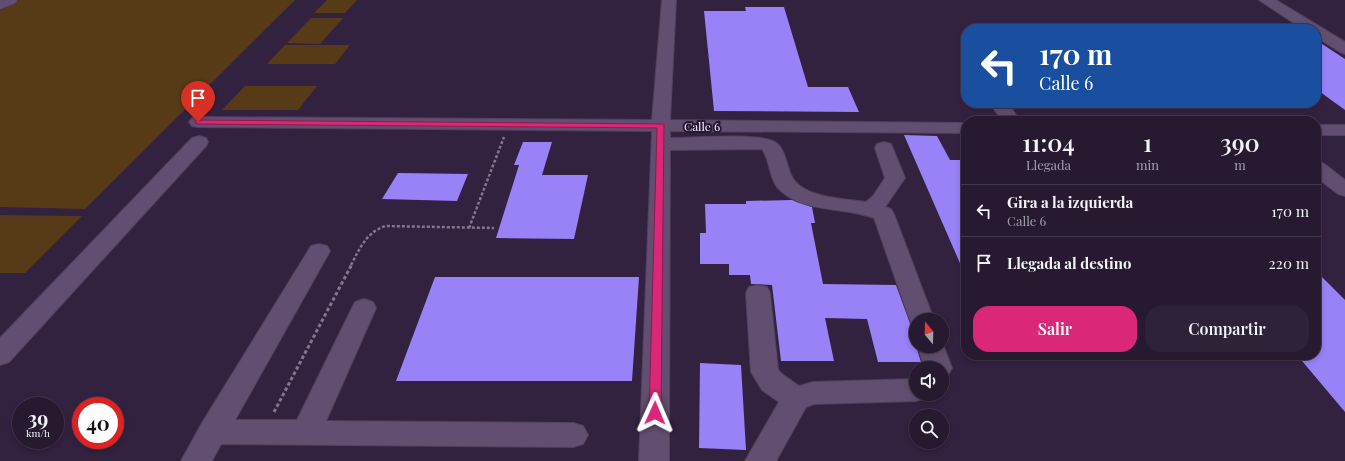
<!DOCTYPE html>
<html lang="es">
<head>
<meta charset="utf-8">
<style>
  body { margin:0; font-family:"Playfair Display",serif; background:#2e2238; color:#f1f3f6; height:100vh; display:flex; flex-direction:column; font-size:15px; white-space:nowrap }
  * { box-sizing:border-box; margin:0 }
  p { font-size:13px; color:#a4a0ab }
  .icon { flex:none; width:22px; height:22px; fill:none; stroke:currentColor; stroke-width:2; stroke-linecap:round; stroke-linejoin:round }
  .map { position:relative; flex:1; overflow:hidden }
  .side { position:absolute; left:961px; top:116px; width:360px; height:244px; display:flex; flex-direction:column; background:#261930; border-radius:16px; box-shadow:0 2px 6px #0003,0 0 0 1px #42384c }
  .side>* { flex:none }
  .banner { position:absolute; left:961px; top:24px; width:360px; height:84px; border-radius:16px; box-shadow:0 2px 6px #0003,0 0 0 1px #42384c; background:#1a4fa0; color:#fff; overflow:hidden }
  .needle { width:26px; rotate:341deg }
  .controls { position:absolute; left:909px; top:313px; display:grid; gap:8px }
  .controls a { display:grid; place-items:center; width:40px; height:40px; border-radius:50%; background:#261930; box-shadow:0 2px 6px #0003,0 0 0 1px #42384c; font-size:20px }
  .speed { position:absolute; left:12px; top:397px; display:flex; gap:8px; font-size:20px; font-weight:700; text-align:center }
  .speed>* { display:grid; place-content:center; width:52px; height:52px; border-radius:50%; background:#261930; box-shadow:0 2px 6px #0003,0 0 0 1px #42384c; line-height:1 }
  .speed small { font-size:10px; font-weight:400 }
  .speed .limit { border:6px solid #d22; background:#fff; color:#111 }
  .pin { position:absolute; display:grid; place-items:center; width:34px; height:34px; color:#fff; margin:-41px -17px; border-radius:50% 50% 50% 0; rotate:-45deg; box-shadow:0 0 4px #0007 }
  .pin .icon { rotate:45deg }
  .me { position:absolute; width:44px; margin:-22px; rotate:1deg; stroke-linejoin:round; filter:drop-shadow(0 0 3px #0008) }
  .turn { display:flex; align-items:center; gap:14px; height:84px; padding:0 12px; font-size:18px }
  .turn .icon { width:52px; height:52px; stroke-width:2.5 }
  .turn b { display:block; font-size:28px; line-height:34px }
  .eta { display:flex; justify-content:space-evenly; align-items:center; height:68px; text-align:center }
  .eta b { font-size:24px; font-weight:600; line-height:28px }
  .action { display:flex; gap:8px; margin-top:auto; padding:8px 12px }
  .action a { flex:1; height:46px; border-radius:16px; background:#db2777; color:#fff; font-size:16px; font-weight:600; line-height:46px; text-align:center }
  .action a+a { background:#2e2238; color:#f1f3f6 }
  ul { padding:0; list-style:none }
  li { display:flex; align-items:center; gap:12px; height:52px; padding:0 12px; border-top:1px solid #42384c }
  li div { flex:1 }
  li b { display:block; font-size:15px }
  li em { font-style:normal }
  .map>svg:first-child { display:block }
  .green { fill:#573b16 }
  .building { fill:#9981f7 }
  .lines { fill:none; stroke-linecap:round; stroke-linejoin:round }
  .minor-casing { stroke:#50405a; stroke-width:2 }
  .path-far1 { stroke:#84768e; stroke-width:2.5; stroke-dasharray:3 2; stroke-linecap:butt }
  .path { stroke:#84768e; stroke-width:3; stroke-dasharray:3.5 2.5; stroke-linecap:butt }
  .minor { fill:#624e70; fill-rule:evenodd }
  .route { fill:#db2777; stroke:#8e194d }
  .labels { text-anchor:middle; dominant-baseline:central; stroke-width:4; stroke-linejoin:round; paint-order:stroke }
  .street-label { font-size:12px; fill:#f7eefe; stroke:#291835 }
</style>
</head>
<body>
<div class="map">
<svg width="1345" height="461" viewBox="0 0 1345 461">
  <rect width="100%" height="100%" fill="#332140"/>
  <g class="green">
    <polygon points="19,0 295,0 85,209 0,207 0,11"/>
    <polygon points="327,0 357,0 345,13 314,13"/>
    <polygon points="311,18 343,18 320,44 287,43"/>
    <polygon points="285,45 350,45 335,64 267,64"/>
    <polygon points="245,86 317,86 298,110 222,110"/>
    <polygon points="0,215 82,216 25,273 0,273"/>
  </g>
  <g class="building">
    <polygon points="745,7 784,7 808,87 848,87 859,112 714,111 704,11 746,11"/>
    <polygon points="1316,40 1345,59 1345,110 1316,89"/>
    <polygon points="904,135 937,136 950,160 966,160 966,277"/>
    <polygon points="523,142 552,142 542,175 588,175 574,239 496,238 519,165 514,165"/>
    <polygon points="398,173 468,174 457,201 382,199"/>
    <polygon points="792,200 812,207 815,223 811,223 823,284 896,285 911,326 916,329 916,346 921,362 878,362 867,319 825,318 834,361 781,361 772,285 751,284 750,275 729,275 729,264 700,264 700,233 706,233 705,204 746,204 746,201"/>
    <polygon points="1316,271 1345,300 1345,412 1297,355 1316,355"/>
    <polygon points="435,277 639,277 632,381 396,381"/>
    <polygon points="700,363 741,365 746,450 699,448"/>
  </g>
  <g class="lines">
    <defs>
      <g id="minor">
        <polygon points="0,0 17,0 15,3 0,9"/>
        <path d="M662,0H676L670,120L966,123V133L670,131V138C693,138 755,133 773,141C787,147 786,170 794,180C807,198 846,199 866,202L873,196L885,178L875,148L877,144L884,142L891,144L905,178L885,207L891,209L894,214L934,320H916V328L912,326L874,218C843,206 801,214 777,187C769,176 770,160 762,149L670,150L669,461H639L652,131L198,127L192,126L189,122L192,118L198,117L652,120Z"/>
        <polygon points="1259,0 1276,0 1345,42 1345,54 1340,52 1316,37 1316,29 1303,29"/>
        <polygon points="990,103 1008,103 1020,121 1002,121"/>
        <rect x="1316" y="125" width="29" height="10"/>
        <polygon points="199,136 206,138 208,142 206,146 9,362 0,365 0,338 192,138"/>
        <polygon points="1316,161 1323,163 1345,180 1345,196 1338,194 1316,177"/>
        <polygon points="319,244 327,246 330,251 235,420 297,420 352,308 355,302 364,299 373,302 376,308 326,421 573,423 583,426 588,435 583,444 573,447 221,444 212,461 181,461 202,423 308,251 311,246"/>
        <polygon points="758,285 767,287 770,293 778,370 782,374 799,386 813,382 916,379 916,394 928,394 926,398 916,401 814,404 806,407 776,461 745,461 779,402 762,390 751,372 746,293 749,287"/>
        <polygon points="942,342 952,368 948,375 942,377 942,368 924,368 918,346 942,346"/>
      </g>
    </defs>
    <use href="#minor" class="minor-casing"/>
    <g class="path-far1">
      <polyline points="469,228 504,137"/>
      <path d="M351,265C360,248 366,233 385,226L494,228"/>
    </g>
    <polyline class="path" points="274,412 352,264"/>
    <use href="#minor" class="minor"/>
  </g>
  <polygon class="route" points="195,120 664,124 661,413 659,417 655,418 651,417 649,413 657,128 198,124 195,123"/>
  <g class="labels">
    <g class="street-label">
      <text x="702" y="126">Calle 6</text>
    </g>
  </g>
</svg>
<div class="controls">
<a><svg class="needle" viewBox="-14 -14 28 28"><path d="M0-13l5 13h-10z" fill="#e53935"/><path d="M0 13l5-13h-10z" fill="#a4a0ab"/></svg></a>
<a><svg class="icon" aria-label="sound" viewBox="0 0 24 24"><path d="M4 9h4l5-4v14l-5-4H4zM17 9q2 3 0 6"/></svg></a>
<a><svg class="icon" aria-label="search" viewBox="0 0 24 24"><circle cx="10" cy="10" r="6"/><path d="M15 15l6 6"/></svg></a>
</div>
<div class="speed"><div>39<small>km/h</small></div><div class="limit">40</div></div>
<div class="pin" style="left:198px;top:122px;background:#d93025"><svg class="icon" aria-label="arrive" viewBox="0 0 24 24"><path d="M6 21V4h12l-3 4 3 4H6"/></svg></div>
<svg class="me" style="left:655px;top:413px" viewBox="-20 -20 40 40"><path d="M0-17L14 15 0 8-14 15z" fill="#db2777" stroke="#fff" stroke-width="4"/></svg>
<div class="banner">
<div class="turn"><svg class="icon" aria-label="left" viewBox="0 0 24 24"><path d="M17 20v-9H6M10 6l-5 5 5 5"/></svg><div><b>170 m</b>Calle 6</div></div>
</div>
<section class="side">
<div class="eta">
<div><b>11:04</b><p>Llegada</p></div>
<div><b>1</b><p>min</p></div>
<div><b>390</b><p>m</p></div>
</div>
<ul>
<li><svg class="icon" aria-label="left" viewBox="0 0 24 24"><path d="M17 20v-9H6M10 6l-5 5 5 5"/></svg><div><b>Gira a la izquierda</b><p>Calle 6</p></div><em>170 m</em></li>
<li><svg class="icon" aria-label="arrive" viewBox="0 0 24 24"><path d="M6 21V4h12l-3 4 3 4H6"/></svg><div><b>Llegada al destino</b></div><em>220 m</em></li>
</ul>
<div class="action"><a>Salir</a><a>Compartir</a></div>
</section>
</div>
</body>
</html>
